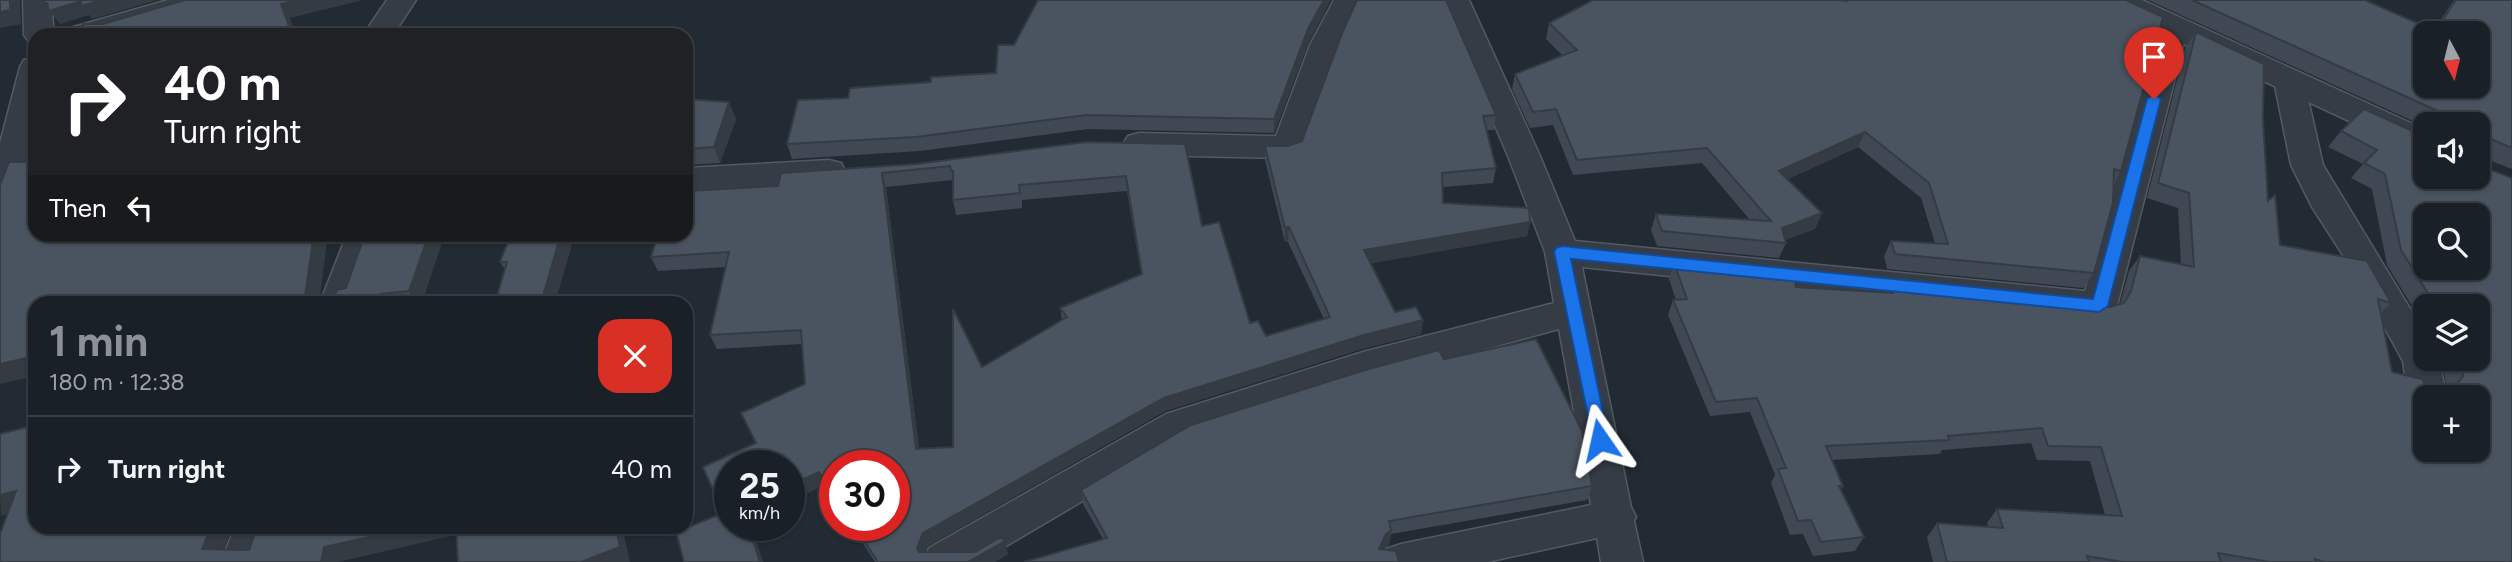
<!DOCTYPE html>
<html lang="en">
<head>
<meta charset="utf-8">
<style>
  body { margin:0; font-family:Figtree,sans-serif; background:#272d33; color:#f1f3f6; height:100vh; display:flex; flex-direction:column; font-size:26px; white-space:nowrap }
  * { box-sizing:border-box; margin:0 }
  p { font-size:23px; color:#9fa3a7 }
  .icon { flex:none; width:38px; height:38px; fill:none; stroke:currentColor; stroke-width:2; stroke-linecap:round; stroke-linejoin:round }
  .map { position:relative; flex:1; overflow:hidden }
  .side { position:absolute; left:28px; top:296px; width:665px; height:238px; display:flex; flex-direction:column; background:#1a2027; border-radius:21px; box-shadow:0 2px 5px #0004,0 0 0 2px #383e44 }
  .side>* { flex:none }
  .guide { position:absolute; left:28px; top:28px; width:665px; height:214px; border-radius:21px; box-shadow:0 2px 5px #0004,0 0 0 2px #383e44; background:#202124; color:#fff; overflow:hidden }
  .needle { width:46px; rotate:173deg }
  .controls { position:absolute; left:2413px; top:21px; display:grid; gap:14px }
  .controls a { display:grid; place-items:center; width:77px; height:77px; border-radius:14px; background:#1a2027; box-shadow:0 2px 5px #0004,0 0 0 2px #383e44; font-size:35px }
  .speed { position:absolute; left:714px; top:450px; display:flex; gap:14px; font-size:35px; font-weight:700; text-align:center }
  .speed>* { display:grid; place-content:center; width:91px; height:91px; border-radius:50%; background:#1a2027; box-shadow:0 2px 5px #0004,0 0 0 2px #383e44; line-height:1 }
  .speed small { font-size:18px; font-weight:400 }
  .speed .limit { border:10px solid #d22; background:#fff; color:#111 }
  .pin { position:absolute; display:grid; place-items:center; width:60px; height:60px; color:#fff; margin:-72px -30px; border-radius:50% 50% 50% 0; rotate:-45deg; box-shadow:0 0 7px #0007 }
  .pin .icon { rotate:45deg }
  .me { position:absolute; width:77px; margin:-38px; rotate:349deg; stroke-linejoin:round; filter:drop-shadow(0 0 5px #0008) }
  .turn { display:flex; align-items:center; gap:24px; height:147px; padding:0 21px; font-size:32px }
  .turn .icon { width:91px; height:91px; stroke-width:2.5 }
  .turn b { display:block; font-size:49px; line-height:60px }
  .then { display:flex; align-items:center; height:66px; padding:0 21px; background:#0003; gap:14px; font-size:26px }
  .round { display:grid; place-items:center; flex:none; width:74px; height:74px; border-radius:21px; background:#272d33 }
  .headline { display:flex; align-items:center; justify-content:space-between; height:119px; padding:0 21px }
  h1 { font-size:42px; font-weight:700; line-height:52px; color:#8c9099 }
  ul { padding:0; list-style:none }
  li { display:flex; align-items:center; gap:21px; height:105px; padding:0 21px; border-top:2px solid #383e44 }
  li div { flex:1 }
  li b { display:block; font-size:26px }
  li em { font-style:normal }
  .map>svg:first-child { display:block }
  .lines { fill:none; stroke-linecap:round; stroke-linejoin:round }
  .minor-casing { stroke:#525a63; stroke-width:3 }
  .tertiary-casing { stroke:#525a63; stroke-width:3 }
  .minor { fill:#353c45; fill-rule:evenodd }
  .tertiary { fill:#353c45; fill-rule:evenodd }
  .wall { fill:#404853; fill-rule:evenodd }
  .shaded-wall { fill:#343b43 }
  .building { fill:#4a5460; stroke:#343b43; stroke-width:2; fill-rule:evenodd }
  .route { fill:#1a73e8; stroke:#114b97; stroke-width:2 }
</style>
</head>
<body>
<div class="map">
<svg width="2512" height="562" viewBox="0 0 2512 562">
  <rect width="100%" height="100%" fill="#222a34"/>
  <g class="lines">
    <defs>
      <g id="minor">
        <polygon points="23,0 51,0 54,35 35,35 35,43 29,42 24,35"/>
        <polygon points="168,0 214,0 210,6 113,35 65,35 70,28"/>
        <polygon points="387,0 416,0 393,35 363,35"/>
        <polygon points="1334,0 1362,0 1340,45 1299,155 1288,158 1139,155 1128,152 1123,144 1128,136 1139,133 1276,136 1310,45"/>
        <polygon points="1441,0 1469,0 1540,156 1575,241 2085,291 2158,27 2163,20 2173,18 2183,20 2188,27 2117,306 2112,316 2099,320 1582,267 1631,507 1636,517 1634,521 1643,562 1601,562 1597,538 1487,562 1380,562 1386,549 1401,544 1591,505 1559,329 1363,382 1191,437 979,562 924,562 929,548 1166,414 1363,352 1554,303 1545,252 1508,156"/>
        <polygon points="35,57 35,133 17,196 12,204 0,208 0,143 20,67 24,60"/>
        <polygon points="2289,71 2300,74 2304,81 2323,165 2426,335 2426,359 2439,360 2445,390 2441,397 2426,397 2426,405 2413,401 2407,390 2403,361 2354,272 2312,207 2291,165 2274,81 2278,74"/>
        <polygon points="829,160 841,163 845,171 841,179 829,182 686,192 686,168"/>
        <polygon points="347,234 381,234 356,303 320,303"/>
        <polygon points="235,527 275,527 263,562 221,562"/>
      </g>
      <polygon id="tertiary" points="2100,0 2142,0 2426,130 2426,157 2105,7"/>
    </defs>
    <use href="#minor" class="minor-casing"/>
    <use href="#tertiary" class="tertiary-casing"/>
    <use href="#minor" class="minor"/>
    <use href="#tertiary" class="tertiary"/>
  </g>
  <g class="wall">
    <path d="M1357,0L1496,115L1494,130H1486L1496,168L1493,183L1443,187V203L1530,222L1527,236L1370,263L1395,312L1423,320L1421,334L1362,349L1165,411L928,546L925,552L1008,554L995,562H875L851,525H894L835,466V501L824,485L789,502V466L730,525H751L763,562H684L723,513L756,443L805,384L802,344L717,349L710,335L726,267L658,271L651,257L778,186L916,164L1086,142L1202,226L1250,323L1266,336L1324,319L1288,242H1285L1265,160V146H1288L1302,141ZM953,180V200L956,215L1022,208V200L1127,191L1141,274L1060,308L1062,320L982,367L953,447L919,449L886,187Z"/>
    <polygon points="2148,0 2365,0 2433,31 2454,0 2512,0 2512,169 2489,160 2482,167 2512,562 1933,562 1927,537 1937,523 1988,527 1987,523 1997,509 2105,515 2090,461 2037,460 2031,443 1942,450 1940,454 1832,460 1843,486 1841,490 1864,537 1855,551 1813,556 1803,534 1790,535 1771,483 1775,475 1750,412 1710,416 1668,315 1673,300 1676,300 1669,279 1674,263 1796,287 1888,292 1891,285 2110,307 2120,304 2129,271 2140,256 2181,265 2178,208 2147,198 2185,48 2196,32 2263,120 2268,201 2280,245 2391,303 2381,313 2392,372 2428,389 2438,391 2445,385 2446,385 2442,359 2440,359 2478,359 2478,306 2426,306 2426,329 2387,265 2372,189 2351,178 2363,164 2328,147 2341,131 2478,177 2478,124 2426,124 2426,127"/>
    <polygon points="1549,23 2121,171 2114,183 2094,273 2083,288 1887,269 1884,256 1891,241 1935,243 1921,198 1858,147 1788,179 1822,213 1815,229 1785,240 1786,243 1779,258 1657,246 1651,230 1656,214 1750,220 1702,163 1573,175 1553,125 1530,128 1512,89 1515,74 1563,56 1546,39"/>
    <polygon points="1308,44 1274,133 1088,129 920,151 792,159 787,144 848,98 931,82 996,73"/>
    <polygon points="686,99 736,119 720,163 686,165"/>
    <polygon points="365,234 422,303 331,303 346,288"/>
    <polygon points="511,234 585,234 585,237 574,238 505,270 500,262"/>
    <polygon points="1444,359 1592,486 1587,500 1391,534 1389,545 1383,549 1103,539 1083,504 1081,490"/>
  </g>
  <g class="shaded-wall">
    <polygon points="10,0 20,0 21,24 0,28 0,12"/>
    <polygon points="101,0 158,0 92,19 89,15 60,24 44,4"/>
    <polygon points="299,0 363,0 290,18 296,35 283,35 281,4"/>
    <polygon points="1324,0 1331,0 1308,44 1274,133 1274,119 1308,29"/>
    <polygon points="224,30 228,35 206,35"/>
    <polygon points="729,102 736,119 720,163 714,147"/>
    <polygon points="1865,132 1858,147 1773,186 1779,171"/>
    <polygon points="882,173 886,187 921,463 916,449"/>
    <polygon points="1822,213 1815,229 1779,242 1782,228"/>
    <polygon points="1530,222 1527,236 1363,265 1364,250"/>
    <polygon points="1289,227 1288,242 1285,242 1285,228"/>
    <polygon points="314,234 328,234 319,303 304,303"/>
    <polygon points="429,234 445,234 422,303 417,303 409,291"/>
    <polygon points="561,234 572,234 574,238 555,303 541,303"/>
    <polygon points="380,294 386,303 377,303"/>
    <polygon points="1423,320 1421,334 1362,349 1165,411 928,546 922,561 917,548 923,533 1164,398 1364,335"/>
    <polygon points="35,356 35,376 0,384 0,364"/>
    <polygon points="819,472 824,485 789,502 789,486"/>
    <polygon points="16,491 34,506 1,516 0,495"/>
    <polygon points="748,525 751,525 763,562 760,562"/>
    <polygon points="211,527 233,527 219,562 202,549"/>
    <polygon points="414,527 463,527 468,532 338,562 321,562 324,547"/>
    <polygon points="616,527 622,527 630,562 581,562"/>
    <polygon points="1391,531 1389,545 1384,548 1378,562 1379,549 1386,534"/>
    <polygon points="1005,541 1008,554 995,562 968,562"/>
  </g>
  <g class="building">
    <polygon points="0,0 10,0 10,10 0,12"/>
    <polygon points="44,0 101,0 81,6 81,1 49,11 47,3 44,4"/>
    <polygon points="185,0 299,0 281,4 291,32 283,35 226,35 224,30 206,35 83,35 83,24 103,24"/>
    <polygon points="1038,0 1324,0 1308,29 1274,119 1086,115 916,137 787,144 798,100 848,98 850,88 931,82 931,77 996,73 998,45 1014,45"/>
    <path d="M1357,0H1446L1496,115L1483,116L1496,168L1442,173L1443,203L1529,208L1530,222L1364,250L1395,312L1416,307L1423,320L1364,335L1164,398L923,533L917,548L919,552H975L1001,537L1005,541L968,562H878L854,525H894V466H835V496L819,472L789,486V466H730V525H748L760,562H684L676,532L723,513L703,467L756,443L741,413L805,384L801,330L710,335L729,252L651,257L658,234H686V191L778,186L781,173L916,164L1086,142L1185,144L1202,226L1219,222L1250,323L1258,321L1266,336L1330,317L1289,227L1285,228L1265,146H1288L1302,141L1343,31ZM950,166L951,171H953V200L1020,193L1019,185L1126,176L1142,274L1060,308L1067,317L982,367L953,309V447L916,449L882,173Z"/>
    <polygon points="1593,0 1837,0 1847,1 1849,0 2126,0 2163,17 2121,171 2114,169 2113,203 2094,273 1895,254 1891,241 1948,244 1929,183 1865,132 1779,171 1822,213 1782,228 1786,243 1662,231 1656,214 1771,221 1707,148 1577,160 1556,109 1533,112 1515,74 1577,50 1549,23"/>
    <path d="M2192,0H2365L2435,31L2456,0H2512V148L2491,139L2490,159H2478V124H2440V112ZM2426,33H2478V86H2426Z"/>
    <path d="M2196,32L2264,64L2263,120L2268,201L2275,195L2280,245L2367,261L2391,303L2378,299L2392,372L2422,379L2428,389L2444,392L2445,385H2457L2463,376L2460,359H2478V306H2436L2401,250L2385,174L2364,163L2377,150L2341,131L2364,109L2426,137V177H2478V165L2512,178V562H2324L2315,559L2316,562H2270L2218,553L2221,562H2123L2087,556L2089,562H1947L1937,523L2003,528L1997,509L2122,516L2101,447L2048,446L2042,428L1948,436L1949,440L1826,446L1843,486H1839L1864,537L1821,542L1811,520L1798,521L1778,469L1786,468L1757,398L1716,402L1673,300L1687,299L1674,263L1794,275L1796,287L1893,293L1891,285L2110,307L2124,303L2131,291L2140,256L2194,267L2189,193L2158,183ZM2426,215H2478V268H2426ZM2426,397H2478V450H2426Z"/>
    <polygon points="686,99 729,102 714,147 686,149"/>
    <polygon points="9,162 35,162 35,234 314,234 304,303 35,303 35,356 0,364 0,185"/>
    <polygon points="365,234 429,234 409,291 380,294 377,303 331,303 337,290 346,288"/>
    <polygon points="511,234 561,234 541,303 495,303 507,262 500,262"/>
    <polygon points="1536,339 1582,431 1592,486 1389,521 1391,531 1386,534 1379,549 1396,551 1399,562 1024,562 1107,538 1081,490 1191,425 1365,370 1439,350 1444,359"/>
    <polygon points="35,425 35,527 211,527 202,549 249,550 257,527 414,527 324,547 321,562 0,562 0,534 16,491 0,495 0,434"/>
    <polygon points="456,527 616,527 620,547 581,562 458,562"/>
  </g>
  <polygon class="route" points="2154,94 2161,99 2108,306 2099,312 1571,259 1609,440 1607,445 1600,447 1594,445 1554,252 1556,248 1562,246 2093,299 2147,99"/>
</svg>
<div class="controls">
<a><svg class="needle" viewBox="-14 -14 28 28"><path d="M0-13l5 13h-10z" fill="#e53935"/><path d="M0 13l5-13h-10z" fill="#9fa3a7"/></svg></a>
<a><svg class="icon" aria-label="sound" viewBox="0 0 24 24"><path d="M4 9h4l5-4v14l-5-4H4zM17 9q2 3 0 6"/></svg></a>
<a><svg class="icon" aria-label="search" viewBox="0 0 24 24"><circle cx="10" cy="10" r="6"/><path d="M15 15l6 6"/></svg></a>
<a><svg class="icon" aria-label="layers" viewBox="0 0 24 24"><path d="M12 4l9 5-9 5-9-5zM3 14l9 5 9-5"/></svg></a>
<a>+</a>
</div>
<div class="speed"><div>25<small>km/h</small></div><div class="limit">30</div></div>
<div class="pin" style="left:2154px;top:99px;background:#d93025"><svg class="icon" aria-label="arrive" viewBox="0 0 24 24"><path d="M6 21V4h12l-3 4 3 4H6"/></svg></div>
<svg class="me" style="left:1600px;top:440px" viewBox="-20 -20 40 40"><path d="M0-17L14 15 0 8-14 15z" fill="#1a73e8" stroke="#fff" stroke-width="4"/></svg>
<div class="guide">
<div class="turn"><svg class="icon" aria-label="right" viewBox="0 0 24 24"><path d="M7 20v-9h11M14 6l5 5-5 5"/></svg><div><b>40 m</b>Turn right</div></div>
<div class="then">Then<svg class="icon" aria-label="left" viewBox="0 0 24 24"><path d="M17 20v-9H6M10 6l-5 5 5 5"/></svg></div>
</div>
<section class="side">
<div class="headline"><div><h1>1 min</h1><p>180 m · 12:38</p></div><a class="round" style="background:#d93025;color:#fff"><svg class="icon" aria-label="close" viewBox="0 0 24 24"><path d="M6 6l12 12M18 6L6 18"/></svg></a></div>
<ul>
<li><svg class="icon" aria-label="right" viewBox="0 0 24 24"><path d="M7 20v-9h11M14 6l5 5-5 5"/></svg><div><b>Turn right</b></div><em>40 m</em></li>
</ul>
</section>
</div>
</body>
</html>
